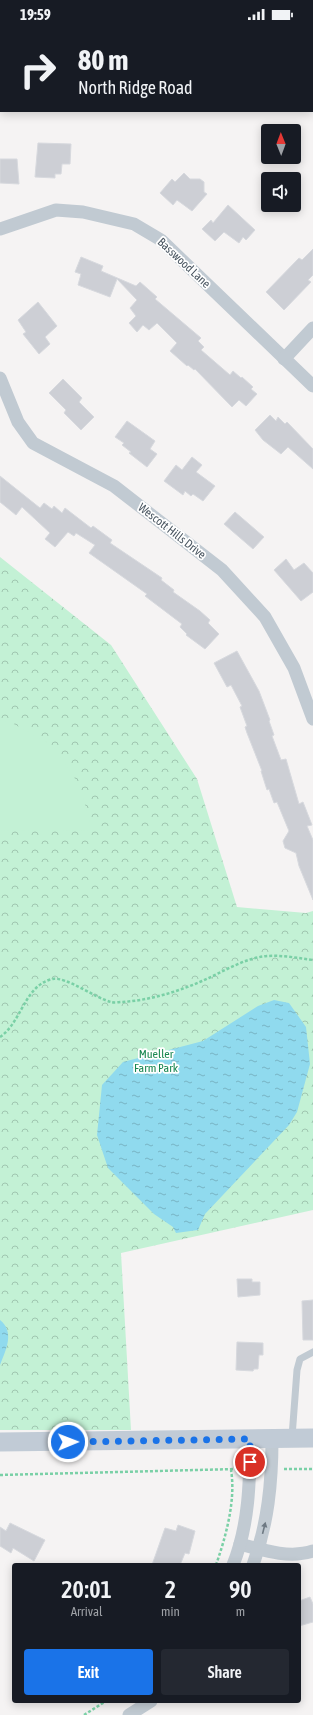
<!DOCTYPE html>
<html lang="en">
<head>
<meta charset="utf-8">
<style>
  body { margin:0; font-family:"Asap Condensed",sans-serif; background:#242831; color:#f1f3f6; height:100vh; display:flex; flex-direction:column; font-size:15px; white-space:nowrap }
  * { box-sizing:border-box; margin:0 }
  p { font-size:13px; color:#9ea1a6 }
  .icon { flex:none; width:22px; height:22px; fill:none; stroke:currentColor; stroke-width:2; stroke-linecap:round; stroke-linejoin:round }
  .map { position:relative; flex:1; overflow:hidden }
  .panel { position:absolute; left:12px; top:1535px; width:289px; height:140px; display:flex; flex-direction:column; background:#171b24; border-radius:4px; box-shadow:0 2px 10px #0003 }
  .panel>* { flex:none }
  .banner { position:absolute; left:0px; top:0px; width:313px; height:84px; box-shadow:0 2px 10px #0003; background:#171b24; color:#f1f3f6; overflow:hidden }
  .needle { width:26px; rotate:359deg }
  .controls { position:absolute; left:261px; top:96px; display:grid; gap:8px }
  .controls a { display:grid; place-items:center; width:40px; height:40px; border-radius:4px; background:#171b24; box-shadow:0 2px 10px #0003; font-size:20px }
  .pin { position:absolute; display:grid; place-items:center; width:34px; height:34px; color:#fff; margin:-17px; border:2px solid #fff; border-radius:50%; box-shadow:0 1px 4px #0007 }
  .me { position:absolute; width:44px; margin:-22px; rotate:89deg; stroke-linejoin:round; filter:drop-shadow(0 0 3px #0008) }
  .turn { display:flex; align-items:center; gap:14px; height:84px; padding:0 12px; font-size:18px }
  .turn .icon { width:52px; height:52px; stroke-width:2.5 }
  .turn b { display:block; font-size:28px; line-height:34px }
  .eta { display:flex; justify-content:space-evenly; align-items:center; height:68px; text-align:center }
  .eta b { font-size:24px; font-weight:600; line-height:28px }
  .action { display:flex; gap:8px; margin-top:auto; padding:8px 12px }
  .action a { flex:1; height:46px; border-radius:4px; background:#1a73e8; color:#fff; font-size:16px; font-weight:600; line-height:46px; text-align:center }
  .action a+a { background:#242831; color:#f1f3f6 }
  .status { display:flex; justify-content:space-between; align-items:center; height:28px; padding:0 20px; background:#171b24; direction:ltr }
  .status svg { height:11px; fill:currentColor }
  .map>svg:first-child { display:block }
  .forest { fill:url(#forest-crowns) }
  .garden { fill:#c3f1d5 }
  .water { fill:url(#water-ripples) }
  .building { fill:#cdcfd5; stroke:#d7d9de }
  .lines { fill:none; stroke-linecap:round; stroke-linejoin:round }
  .path { stroke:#7ad0a6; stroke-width:2.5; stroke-dasharray:3 2; stroke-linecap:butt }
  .lane { stroke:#c1cad2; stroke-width:7 }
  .street { stroke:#c1cad2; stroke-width:13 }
  .secondary { stroke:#c1cbd6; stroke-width:19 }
  .oneway { fill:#6e7983 }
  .route { stroke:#1a73e8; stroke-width:7; stroke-dasharray:0 12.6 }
  .labels { text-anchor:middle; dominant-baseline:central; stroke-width:3.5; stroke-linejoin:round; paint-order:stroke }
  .street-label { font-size:12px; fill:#4a5661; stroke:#fff }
  .park-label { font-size:12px; fill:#17864f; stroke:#fff }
</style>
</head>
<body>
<div class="status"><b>19:59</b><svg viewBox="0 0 49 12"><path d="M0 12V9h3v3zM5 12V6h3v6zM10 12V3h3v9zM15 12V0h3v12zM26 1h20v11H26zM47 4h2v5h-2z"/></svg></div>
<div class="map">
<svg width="313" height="1687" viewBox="0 0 313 1687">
  <defs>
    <pattern id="forest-crowns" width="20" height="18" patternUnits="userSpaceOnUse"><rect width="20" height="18" fill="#c3f1d5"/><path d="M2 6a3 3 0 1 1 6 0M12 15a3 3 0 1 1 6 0" fill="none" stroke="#a0c6b0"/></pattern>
    <pattern id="water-ripples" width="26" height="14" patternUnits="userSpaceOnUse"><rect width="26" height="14" fill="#90daee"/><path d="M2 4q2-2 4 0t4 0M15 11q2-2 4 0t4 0" fill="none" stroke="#78b4c4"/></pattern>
  </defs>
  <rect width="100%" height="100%" fill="#f5f3f3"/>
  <polygon class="forest" points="0,529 111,617 197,751 237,879 306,885 313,883 313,1182 121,1225 131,1402 0,1402"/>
  <polygon class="garden" points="0,692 10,694 52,717 80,758 92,802 0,803"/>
  <g class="water">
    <polygon points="274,972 289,975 306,999 310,1036 297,1084 289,1097 205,1186 198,1202 176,1205 173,1199 154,1186 108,1140 97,1107 102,1057 123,1034 203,1013 258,978"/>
    <path d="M0,1292C15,1304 6,1322 0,1337Z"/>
  </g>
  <g class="building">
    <polygon points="38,115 71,116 70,136 62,136 61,146 55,146 55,150 35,149"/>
    <polygon points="0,131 17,131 19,156 0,155"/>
    <polygon points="184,145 190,151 200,151 204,154 204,164 207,166 192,183 177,172 173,177 160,165 172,151 175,154"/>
    <polygon points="228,177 255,202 246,212 243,209 239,215 224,204 215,213 202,201 211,192 213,195"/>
    <polygon points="313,221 313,247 308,252 311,254 284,282 266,264 299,230 302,232"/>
    <polygon points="81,229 103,238 101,243 136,258 140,254 157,269 155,271 201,310 198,313 204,319 201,322 230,347 233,343 241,350 242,349 253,359 251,361 257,366 246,378 239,372 232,379 195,341 194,342 188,337 187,338 170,323 177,315 157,295 149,302 143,297 137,304 129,295 136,288 130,280 137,272 117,251 110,269 78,257 81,246 75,244"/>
    <polygon points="38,274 57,298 45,309 50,316 39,326 23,306 26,304 18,292"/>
    <polygon points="63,351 82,370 79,374 94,389 81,402 64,385 66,382 49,365"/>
    <polygon points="270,387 276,393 278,389 285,396 287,394 313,421 313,441 288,419 281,426 263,412 255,402"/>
    <polygon points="127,393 155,413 150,421 157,426 147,439 129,425 131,424 122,417 124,415 115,409"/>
    <polygon points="192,429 202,437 196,444 215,458 203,473 193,466 191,468 185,463 183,467 164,453 176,437 182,442"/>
    <polygon points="0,448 40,480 44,475 52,481 54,478 62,485 65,480 91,500 93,498 112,512 110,515 162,550 161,552 174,562 173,564 200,583 210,592 208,595 219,606 205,621 186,607 187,606 180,599 182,596 145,568 147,566 89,525 95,517 76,505 74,508 68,504 55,519 45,511 50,505 22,479 16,487 0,474"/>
    <polygon points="235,484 264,509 253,521 224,496"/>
    <polygon points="286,531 294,542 304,535 313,545 313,564 301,573 274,542"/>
    <polygon points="237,623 259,663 270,692 269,693 274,707 272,708 281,732 286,731 299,776 303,774 312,797 307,798 313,812 313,872 299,838 296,825 285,820 283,813 289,803 277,774 274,775 269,761 267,762 261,743 262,743 247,705 245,699 247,698 240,679 242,678 231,657 227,659 214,635"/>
    <polygon points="237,1251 252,1251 252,1254 260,1254 260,1267 238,1269"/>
    <polygon points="313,1272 313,1312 303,1312 302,1273"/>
    <polygon points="237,1314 263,1315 263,1327 259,1327 258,1341 254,1341 253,1343 236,1342"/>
    <polygon points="10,1495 45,1512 34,1533 13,1520 11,1525 0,1518 0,1499 6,1503"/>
    <polygon points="178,1497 195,1503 189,1526 185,1525 180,1537 152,1537 165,1500 176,1503"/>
    <polygon points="310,1569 313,1576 313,1594 299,1598 299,1573"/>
  </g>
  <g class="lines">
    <g class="path">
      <path d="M0,1009C22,994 24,958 52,951C66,948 95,970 111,974C114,975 119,974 123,974C150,972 177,964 202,953C223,944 244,930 267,928C282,927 298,930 313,932"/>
      <polyline points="284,1441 313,1441"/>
      <polyline points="0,1447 237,1441"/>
      <path d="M216,1537C226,1508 236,1472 231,1442"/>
      <polyline points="84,1687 106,1673"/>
    </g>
    <polyline class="lane" points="292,1409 297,1342 300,1331 313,1324"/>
    <g class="street">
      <polyline points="0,201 56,182 83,184 134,196 161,212 313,358"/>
      <polyline points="284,331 313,300"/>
      <polyline points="0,350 18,394 33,415 114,458 222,542 265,589 294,640 313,691"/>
      <path d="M240,1516C262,1522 290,1531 313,1523"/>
      <path d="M233,1537C249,1497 250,1454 250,1411"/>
      <path d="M253,1537C268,1495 272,1455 272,1411"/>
      <polyline points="129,1687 151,1673"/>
    </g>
    <polyline class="secondary" points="0,1414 313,1410"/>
  </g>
  <defs><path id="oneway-solid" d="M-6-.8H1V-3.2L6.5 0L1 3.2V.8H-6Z"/></defs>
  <use class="oneway" href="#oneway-solid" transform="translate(264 1500) rotate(-76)"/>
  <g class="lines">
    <polyline class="route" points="68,1414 250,1411 250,1434"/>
  </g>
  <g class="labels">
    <g class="street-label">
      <text transform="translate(184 235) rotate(43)">Basswood Lane</text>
      <text transform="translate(172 503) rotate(38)">Wescott Hills Drive</text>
    </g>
    <g class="park-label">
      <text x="156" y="1026">Mueller<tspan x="156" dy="14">Farm Park</tspan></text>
    </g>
  </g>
</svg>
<div class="controls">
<a><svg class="needle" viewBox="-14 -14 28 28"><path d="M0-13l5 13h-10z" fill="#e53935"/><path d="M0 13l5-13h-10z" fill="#9ea1a6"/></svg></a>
<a><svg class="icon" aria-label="sound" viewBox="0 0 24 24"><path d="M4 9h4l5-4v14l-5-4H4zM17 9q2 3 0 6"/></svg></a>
</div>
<div class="pin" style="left:250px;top:1434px;background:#d93025"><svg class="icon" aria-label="arrive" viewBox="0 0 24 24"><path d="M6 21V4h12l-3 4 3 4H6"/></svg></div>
<svg class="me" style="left:68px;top:1414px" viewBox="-20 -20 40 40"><circle r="17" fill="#1a73e8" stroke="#fff" stroke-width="3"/><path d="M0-11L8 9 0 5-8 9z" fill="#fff"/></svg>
<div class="banner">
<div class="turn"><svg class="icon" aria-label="right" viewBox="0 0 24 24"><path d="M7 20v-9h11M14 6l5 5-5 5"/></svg><div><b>80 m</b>North Ridge Road</div></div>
</div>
<section class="panel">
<div class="eta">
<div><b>20:01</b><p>Arrival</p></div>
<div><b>2</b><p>min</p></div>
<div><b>90</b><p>m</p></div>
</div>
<div class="action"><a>Exit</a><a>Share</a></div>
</section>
</div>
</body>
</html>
